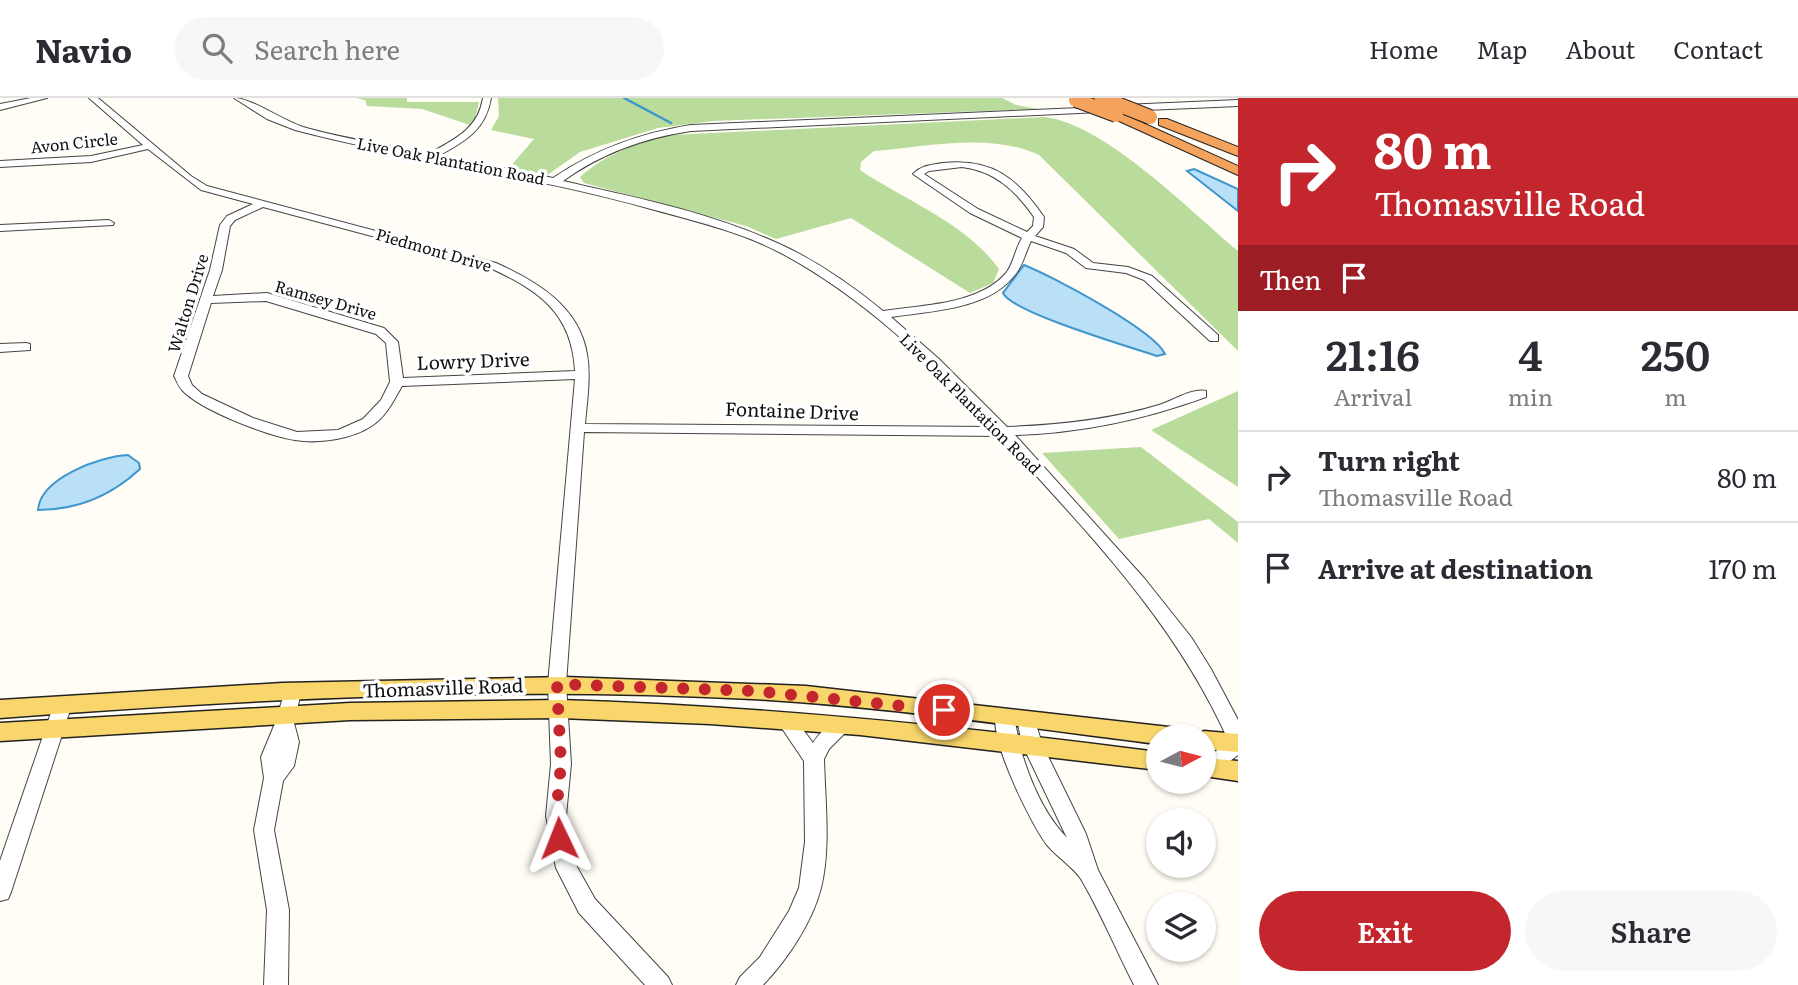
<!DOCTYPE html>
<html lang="en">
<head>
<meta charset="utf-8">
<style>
  body { margin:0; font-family:Literata,serif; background:#f7f7f7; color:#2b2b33; height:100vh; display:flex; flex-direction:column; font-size:26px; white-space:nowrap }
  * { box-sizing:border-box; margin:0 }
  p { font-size:23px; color:#7c7c81 }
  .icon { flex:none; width:38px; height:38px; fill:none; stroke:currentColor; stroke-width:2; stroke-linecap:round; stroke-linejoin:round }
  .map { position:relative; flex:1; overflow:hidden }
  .sheet { display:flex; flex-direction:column; background:#fff; width:560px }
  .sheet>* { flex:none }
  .hud { background:#c4262e; color:#fff; overflow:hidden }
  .needle { width:46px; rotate:83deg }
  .tools { position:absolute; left:1146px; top:626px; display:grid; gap:14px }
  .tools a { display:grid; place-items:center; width:70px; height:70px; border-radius:50%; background:#fff; box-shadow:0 2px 5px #0004; font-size:35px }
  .pin { position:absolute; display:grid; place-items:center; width:60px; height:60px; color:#fff; margin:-30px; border:4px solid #fff; border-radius:50%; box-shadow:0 2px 7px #0007 }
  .me { position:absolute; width:77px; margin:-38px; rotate:358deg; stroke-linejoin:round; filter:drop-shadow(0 0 5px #0008) }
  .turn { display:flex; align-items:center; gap:24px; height:147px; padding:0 21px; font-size:32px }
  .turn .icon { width:91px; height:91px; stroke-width:2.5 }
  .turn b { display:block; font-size:49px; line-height:60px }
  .then { display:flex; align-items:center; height:66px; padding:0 21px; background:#0003; gap:14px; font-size:26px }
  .eta { display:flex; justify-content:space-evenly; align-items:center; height:119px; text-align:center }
  .eta b { font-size:42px; font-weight:600; line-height:49px }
  .button { display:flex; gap:14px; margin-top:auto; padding:14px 21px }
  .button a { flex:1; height:80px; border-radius:42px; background:#c4262e; color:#fff; font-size:28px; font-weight:600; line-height:80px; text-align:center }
  .button a+a { background:#f7f7f7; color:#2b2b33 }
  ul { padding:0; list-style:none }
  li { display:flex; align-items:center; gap:21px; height:91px; padding:0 21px; border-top:2px solid #e1e1e2 }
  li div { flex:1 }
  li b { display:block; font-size:26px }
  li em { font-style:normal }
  header { display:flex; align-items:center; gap:42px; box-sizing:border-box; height:98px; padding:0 35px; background:#fff; border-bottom:2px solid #e1e1e2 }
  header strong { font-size:33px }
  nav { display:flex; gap:38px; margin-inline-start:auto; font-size:24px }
  .search { width:490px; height:63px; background:#f7f7f7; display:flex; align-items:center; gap:18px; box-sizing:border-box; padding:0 24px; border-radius:38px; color:#7c7c81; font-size:26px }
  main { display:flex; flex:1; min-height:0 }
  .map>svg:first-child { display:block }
  .forest { fill:#b9dc9c }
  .water { fill:#b9e0f7; stroke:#3f96cf; stroke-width:2 }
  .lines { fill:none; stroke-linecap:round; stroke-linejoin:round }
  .stream { stroke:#3f96cf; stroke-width:2.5 }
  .minor-casing { stroke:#444; stroke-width:2 }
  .major-casing { stroke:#222; stroke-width:3 }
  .highway-casing { stroke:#222; stroke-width:2 }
  .minor { fill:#fff; fill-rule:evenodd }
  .major { fill:#f9d66b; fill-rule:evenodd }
  .highway { fill:#f5a25d; fill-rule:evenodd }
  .highway-bridge-casing { stroke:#222; stroke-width:16; stroke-linecap:butt }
  .highway-bridge { stroke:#f5a25d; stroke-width:14 }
  .route { stroke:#c4262e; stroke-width:12; stroke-dasharray:0 21.6 }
  .labels { text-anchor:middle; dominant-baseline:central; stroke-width:7; stroke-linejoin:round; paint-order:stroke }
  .far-street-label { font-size:16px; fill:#111; stroke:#fff }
  .street-label { font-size:19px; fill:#111; stroke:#fff }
</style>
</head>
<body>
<header>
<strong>Navio</strong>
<div class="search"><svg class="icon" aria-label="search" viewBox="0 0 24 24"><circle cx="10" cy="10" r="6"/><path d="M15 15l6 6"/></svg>Search here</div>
<nav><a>Home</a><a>Map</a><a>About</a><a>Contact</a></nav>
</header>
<main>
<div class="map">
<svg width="1238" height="887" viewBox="0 0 1238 887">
  <rect width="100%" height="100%" fill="#fffdf5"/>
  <g class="forest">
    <polygon points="356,0 407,0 407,4 479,4 473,28 422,11 367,8 365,2"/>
    <polygon points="498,0 1002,0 1016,7 1038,11 713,23 658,30 580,54 546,78 509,70 534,41 491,32 499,18"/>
    <path d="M1045,19C1106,27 1189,112 1238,153V253L1039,57C990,34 926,49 874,53L861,64L860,72C906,103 966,125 999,171L993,185L970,195L851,120L776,141L746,128L584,85L580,79C605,56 639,44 672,37Z"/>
    <polygon points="1238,293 1238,389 1151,332"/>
    <polygon points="1141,349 1238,424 1238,445 1209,421 1119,441 1042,355"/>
  </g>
  <g class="water">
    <polygon points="1194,71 1238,91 1238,113 1187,73"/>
    <path d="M1024,167C1052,178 1154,232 1165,256L1157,258C1130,249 1011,214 1003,195Z"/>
    <path d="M128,357L139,365L140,371C112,397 77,412 38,412C40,380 101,358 128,357Z"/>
  </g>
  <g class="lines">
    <polyline class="stream" points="624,0 671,25"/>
    <defs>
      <g id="minor">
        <polygon points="31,0 47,0 0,12 0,6"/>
        <path d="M89,0H98L191,78L207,88L496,165C536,183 579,208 587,256C591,278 587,303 585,326L992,329C929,263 863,199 781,155C741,134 695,123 651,111C534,78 413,63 295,32L267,21L234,0C251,0 282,22 303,29C344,41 388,47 430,55C455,41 478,31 483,0H491C486,31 466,43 440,57L553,80C596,51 640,35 691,27L1103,9L1104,11L1100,14L691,33C644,40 602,55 563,83C634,99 708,114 775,144C814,161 850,186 883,213C921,207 979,207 1006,175C1014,165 1015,151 1022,140L970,115L913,76C922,67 931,67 943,65C992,60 1017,80 1044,119L1043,129L1035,138L1074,151L1093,165L1128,169L1152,178L1218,237V243H1210L1144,182L1126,175L1086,170L1066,155L1031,143C1025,155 1023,168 1014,178C987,212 930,213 891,219L939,261L1007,329C1059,327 1109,322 1159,307C1173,303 1191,290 1206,293V299C1143,322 1081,335 1015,337L1144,480L1191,539L1211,571L1238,622V657L1226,666L1204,673V657L1213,655L1229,644C1176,524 1087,434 1000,338L584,334L566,586L571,666L566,718L569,740L577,769L595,801L668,879L672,887H645L579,815L556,770L546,718L551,666L548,586L575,281L402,288C394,302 387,317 373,327C353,341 319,346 295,342C268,338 200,312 182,292C178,288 177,283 174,278L210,172L220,127L227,118L253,106L201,92L148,51L91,64L0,69V63L91,58L143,47ZM962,69C995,73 1016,93 1034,119L1033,128L1027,134L978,111L924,76L929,73ZM263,109L488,169C538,192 572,214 575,273L403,280L398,244L384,230L267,195L213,198L222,172L230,128L235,122ZM266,203L376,236L386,245L390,284L381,302L363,321L338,332L297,334L253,320L202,296L192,287L188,278L211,205Z"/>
        <polygon points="1238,2 1238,8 1123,13 1119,10 1123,7"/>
        <polygon points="109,122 114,125 113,127 0,133 0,127"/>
        <polygon points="26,245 30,246 30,252 0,254 0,246"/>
        <polygon points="292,587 298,589 301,594 294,625 299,644 294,668 283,683 274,732 289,812 288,887 264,887 267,812 254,732 264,680 261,659 276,623 286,589"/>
        <polygon points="63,599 70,601 72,606 11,794 8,801 0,803 0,763 54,606 56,601"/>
        <path d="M1004,612L1011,614C1017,625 1017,639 1021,652C1030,683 1044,716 1067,740L1022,646L1017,621L1019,616L1026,614L1033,616L1042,646L1086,736L1098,772L1158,887H1134C1116,852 1101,815 1081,781C1073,769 1057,759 1047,747C1032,728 986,636 997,614Z"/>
        <path d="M786,616L793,618L813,645C820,634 837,617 851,622L853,627L829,651L824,661C825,702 831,750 821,790C812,825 787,862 763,887H736L740,879L760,859L789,813L799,790L805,744L804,663L777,623L779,618Z"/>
      </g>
      <g id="major">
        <path d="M565,579L806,588L1178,630L1186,633L1189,639H1158V646C1023,629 888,609 752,601C501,588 250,601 0,620V602L282,585Z"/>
        <path d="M560,602C760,608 959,628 1158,654V672L860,637L710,626L560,620L350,622L0,643V625L350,605Z"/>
        <polygon points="1204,633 1238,636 1238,654 1204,651 1204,639 1194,639"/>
        <polygon points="1204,660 1238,663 1238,683 1204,678"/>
      </g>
      <g id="highway">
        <polygon points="1123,16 1238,68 1238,77 1119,23 1117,20"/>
        <polygon points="1159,21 1167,21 1238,49 1238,58 1159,27"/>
      </g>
    </defs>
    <use href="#minor" class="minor-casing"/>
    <use href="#major" class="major-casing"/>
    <use href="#highway" class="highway-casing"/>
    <use href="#minor" class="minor"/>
    <use href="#major" class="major"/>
    <use href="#highway" class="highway"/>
    <defs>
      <g id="highway-bridge">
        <polyline points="1102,0 1150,19"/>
        <polyline points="1076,2 1116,17"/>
      </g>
    </defs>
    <use href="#highway-bridge" class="highway-bridge-casing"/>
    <use href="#highway-bridge" class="highway-bridge"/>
  </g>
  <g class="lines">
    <polyline class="route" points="559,740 556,718 561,666 557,586 754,593 944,612"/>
  </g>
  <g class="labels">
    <g class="far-street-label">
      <text transform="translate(74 44) rotate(-6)">Avon Circle</text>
      <text transform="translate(451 62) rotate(11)">Live Oak Plantation Road</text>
      <text transform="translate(434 151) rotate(16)">Piedmont Drive</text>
      <text transform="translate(326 201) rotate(16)">Ramsey Drive</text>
      <text transform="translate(187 205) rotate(-73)">Walton Drive</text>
      <text transform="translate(971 305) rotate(45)">Live Oak Plantation Road</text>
    </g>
    <g class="street-label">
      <text transform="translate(473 262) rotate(-2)">Lowry Drive</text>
      <text transform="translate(792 312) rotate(2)">Fontaine Drive</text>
      <text transform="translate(443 589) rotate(-2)">Thomasville Road</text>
    </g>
  </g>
</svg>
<div class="tools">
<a><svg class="needle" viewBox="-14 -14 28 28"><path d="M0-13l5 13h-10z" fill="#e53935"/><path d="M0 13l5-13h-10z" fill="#7c7c81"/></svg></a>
<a><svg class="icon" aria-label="sound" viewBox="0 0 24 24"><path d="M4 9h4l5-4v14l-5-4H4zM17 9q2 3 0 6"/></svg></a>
<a><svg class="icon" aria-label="layers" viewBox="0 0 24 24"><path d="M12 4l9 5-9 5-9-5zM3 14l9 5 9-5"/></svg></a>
</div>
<div class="pin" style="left:944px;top:612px;background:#d93025"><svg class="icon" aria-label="arrive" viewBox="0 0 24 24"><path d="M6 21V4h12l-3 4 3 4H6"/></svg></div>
<svg class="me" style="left:559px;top:740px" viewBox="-20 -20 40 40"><path d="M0-17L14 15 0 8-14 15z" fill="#c4262e" stroke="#fff" stroke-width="4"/></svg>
</div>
<section class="sheet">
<div class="hud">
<div class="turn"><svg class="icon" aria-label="right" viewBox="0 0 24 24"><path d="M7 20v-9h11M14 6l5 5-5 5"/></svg><div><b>80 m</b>Thomasville Road</div></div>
<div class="then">Then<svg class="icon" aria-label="arrive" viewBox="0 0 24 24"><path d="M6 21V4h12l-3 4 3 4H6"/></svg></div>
</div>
<div class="eta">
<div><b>21:16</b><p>Arrival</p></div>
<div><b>4</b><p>min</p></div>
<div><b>250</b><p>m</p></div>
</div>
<ul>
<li><svg class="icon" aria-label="right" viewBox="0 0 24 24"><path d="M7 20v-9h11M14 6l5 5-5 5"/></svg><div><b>Turn right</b><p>Thomasville Road</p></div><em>80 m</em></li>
<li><svg class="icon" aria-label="arrive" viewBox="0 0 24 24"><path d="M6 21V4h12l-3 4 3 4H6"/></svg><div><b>Arrive at destination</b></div><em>170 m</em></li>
</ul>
<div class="button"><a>Exit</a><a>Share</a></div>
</section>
</main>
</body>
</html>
